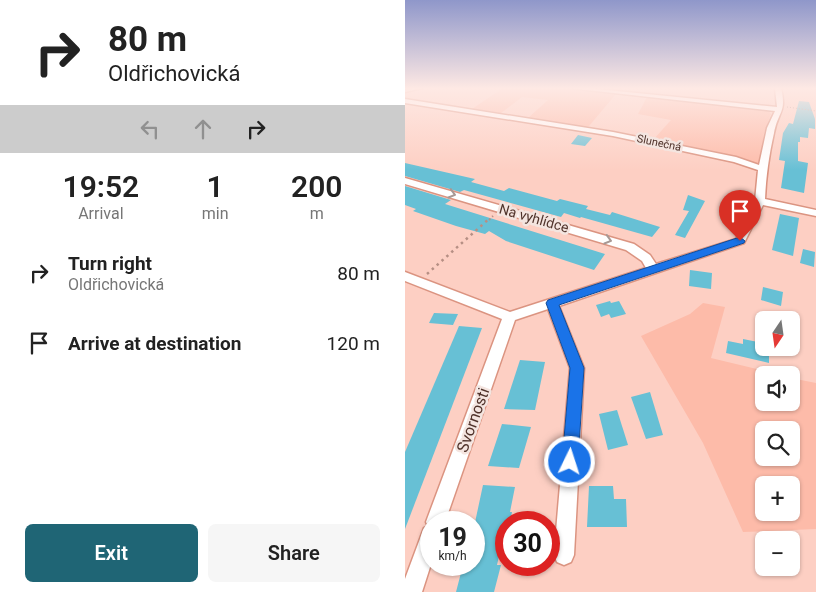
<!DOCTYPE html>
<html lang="en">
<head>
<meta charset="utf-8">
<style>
  body { margin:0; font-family:Roboto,sans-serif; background:#f6f6f6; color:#222; height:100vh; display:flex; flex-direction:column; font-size:19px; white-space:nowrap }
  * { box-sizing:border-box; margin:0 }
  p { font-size:16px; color:#767676 }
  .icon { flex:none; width:28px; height:28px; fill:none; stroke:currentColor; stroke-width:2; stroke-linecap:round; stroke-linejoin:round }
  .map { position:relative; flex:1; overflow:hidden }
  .details { display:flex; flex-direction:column; background:#fff; width:405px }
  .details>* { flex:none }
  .hud { background:#fff; color:#222; overflow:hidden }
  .needle { width:32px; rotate:193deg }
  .fabs { position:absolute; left:350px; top:311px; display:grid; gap:10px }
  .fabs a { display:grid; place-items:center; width:45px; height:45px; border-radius:8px; background:#fff; box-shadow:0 1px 4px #0004; font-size:25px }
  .speed { position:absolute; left:15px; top:511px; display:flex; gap:10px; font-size:25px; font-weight:700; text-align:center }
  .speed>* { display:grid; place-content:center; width:65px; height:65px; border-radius:50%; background:#fff; box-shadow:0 1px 4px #0004; line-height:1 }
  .speed small { font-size:12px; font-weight:400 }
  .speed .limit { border:8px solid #d22; background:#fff; color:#111 }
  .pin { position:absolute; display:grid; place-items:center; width:42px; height:42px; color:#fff; margin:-51px -21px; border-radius:50% 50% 50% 0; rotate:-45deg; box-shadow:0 0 5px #0007 }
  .pin .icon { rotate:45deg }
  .me { position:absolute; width:55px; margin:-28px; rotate:4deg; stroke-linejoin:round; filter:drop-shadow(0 0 4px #0008) }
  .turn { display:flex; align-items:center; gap:18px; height:105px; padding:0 25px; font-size:22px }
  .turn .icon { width:65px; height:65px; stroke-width:2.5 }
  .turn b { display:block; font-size:35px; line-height:42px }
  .lanes { display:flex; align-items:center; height:48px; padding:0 25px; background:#0003; justify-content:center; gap:25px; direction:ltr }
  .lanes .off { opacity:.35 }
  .eta { display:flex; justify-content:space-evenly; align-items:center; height:85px; text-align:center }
  .eta b { font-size:30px; font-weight:600; line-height:35px }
  .primary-button { display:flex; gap:10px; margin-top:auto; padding:10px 25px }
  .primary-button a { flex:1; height:58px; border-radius:8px; background:#1f6575; color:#fff; font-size:20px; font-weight:600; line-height:58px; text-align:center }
  .primary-button a+a { background:#f6f6f6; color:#222 }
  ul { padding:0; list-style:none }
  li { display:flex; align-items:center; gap:15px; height:70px; padding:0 25px }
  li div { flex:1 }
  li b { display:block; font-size:19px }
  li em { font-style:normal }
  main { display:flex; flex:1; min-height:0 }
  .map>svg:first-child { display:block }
  .green { fill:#fdbba9; fill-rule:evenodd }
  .building { fill:#67c0d5 }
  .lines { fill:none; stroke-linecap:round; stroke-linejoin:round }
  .minor-casing { stroke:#db9481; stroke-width:3 }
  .path-far2 { stroke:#b68f84; stroke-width:1; stroke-dasharray:1 2; stroke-linecap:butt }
  .path-far1 { stroke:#b68f84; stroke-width:2; stroke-dasharray:2 2.5; stroke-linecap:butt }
  .path { stroke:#b68f84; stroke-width:2.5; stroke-dasharray:2.5 4; stroke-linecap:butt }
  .minor { fill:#fff; fill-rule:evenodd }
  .oneway { stroke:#a89995 }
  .route { fill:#1a73e8; stroke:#114b97 }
  .labels { text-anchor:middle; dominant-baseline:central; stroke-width:5; stroke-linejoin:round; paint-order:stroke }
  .far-street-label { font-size:11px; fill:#50332b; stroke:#f4e5e0 }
  .street-label { font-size:14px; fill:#50332b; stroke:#f4e5e0 }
  .near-street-label { font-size:16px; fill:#50332b; stroke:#f4e5e0 }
</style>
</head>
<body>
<main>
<section class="details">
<div class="hud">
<div class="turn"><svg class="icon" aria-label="right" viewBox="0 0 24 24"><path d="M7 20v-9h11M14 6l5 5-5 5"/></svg><div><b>80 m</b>Oldřichovická</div></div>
<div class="lanes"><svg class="icon off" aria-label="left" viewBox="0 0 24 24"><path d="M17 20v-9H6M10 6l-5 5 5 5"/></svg><svg class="icon off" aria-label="ahead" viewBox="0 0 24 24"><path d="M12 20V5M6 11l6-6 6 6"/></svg><svg class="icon" aria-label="right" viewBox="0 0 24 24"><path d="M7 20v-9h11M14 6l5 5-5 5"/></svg></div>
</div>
<div class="eta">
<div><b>19:52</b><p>Arrival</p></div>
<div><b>1</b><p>min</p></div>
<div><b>200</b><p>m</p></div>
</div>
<ul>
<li><svg class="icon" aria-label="right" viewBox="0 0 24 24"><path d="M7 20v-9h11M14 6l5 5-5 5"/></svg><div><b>Turn right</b><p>Oldřichovická</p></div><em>80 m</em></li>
<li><svg class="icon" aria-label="arrive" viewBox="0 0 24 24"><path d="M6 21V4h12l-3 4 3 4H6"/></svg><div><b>Arrive at destination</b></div><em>120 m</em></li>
</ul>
<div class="primary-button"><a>Exit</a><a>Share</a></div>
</section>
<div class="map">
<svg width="411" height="592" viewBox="0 0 411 592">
  <rect width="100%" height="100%" fill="#fdcfc3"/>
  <g class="green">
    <polygon points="98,88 150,88 211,94 184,126 178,127 123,118 143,100 117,97 96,113 67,109"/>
    <polygon points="242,97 364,111 366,114 359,133 355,163 351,165 248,140 266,120 233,114"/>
    <path d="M298,303L320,307L306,358L376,375H359V402H386V378L411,383V529L338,532L298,443L236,336L285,314ZM359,430H386V458H359ZM359,485H386V512H359Z"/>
  </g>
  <g class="building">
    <polygon points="394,101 404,102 410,119 410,129 404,128 403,138 395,137 395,142 393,142 393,161 403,163 399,193 376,188 380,161 374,160 378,133 384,123 388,124"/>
    <polygon points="173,135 187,138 180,146 166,144"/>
    <polygon points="0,163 70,179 66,182 99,191 104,188 152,201 155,199 183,206 181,209 205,215 207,212 255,227 247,237 176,217 175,218 159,213 156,217 59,190 55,192 0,176"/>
    <polygon points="0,186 46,200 40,204 200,254 189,270 101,241 84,231 80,234 51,226 8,211 11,209 0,205"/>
    <polygon points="283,195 300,201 280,238 270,235 284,211 278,210"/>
    <polygon points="375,214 394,218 388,256 367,250"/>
    <polygon points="398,249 410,252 409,267 395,263"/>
    <polygon points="285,270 307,273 306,289 284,286"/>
    <polygon points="358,287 378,292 376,306 356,300"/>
    <polygon points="205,301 206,303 214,301 221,314 206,318 204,314 196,317 191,305"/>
    <polygon points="29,313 53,314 48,325 24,323"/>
    <polygon points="54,326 77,328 0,529 0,452"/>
    <polygon points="338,339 353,342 353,348 364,350 364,363 321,353 323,341 338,344"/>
    <polygon points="115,360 140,362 130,410 99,409"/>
    <polygon points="245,392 258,435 241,439 226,397"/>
    <polygon points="212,410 223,445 203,450 194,414"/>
    <polygon points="97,424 126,427 114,468 83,466"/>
    <polygon points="78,485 110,487 105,512 107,512 105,522 101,522 101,539 98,539 92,565 96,565 89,592 51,592 58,565 69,565 69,527"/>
    <polygon points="184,486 208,486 209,499 221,499 222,527 182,527"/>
  </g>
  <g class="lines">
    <defs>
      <g id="minor">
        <polygon points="0,88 17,88 0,92"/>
        <path d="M164,88H182L372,107L370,88H376C382,113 373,111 369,133C364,155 361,176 360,199L411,210V216L358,205L339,243L154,306L179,368L169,555L166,562L159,565L152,562L149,555L165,368L143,309L110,320L40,522H26V564L17,592H0V579L19,528L23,526L21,522L97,319L0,281V272L105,312L241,268L237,261L221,250L0,184V178L229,244L245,255L251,264L331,239L350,201L353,170L329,162L208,136L0,103V99L208,132L331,157L354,165L362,128L370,111Z"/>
      </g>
    </defs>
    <use href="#minor" class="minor-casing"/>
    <polyline class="path-far2" points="382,107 411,111"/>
    <polyline class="path-far1" points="84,220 88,216"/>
    <polyline class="path" points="22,274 85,218"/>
    <use href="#minor" class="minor"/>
  </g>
  <defs><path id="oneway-chevron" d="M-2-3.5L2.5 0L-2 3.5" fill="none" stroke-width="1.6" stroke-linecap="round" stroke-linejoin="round" transform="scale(1.25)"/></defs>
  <g class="oneway">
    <use href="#oneway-chevron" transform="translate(47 194) rotate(16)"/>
    <use href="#oneway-chevron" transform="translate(203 240) rotate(16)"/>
  </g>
  <linearGradient id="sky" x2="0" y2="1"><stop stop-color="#8f97ca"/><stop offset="0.52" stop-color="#fee9e4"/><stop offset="1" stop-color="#fee9e4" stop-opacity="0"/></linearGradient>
  <rect width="411" height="170" fill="url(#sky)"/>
  <polygon class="route" points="335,237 340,241 339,243 154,305 179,368 173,462 171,467 165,470 160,467 157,462 165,368 141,303 143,300"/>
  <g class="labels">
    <g class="far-street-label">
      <text transform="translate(254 143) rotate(12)">Slunečná</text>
    </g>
    <g class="street-label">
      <text transform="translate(129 218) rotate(16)">Na vyhlídce</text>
    </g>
    <g class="near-street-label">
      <text transform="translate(68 420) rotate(-70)">Svornosti</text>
    </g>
  </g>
</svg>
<div class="fabs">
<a><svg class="needle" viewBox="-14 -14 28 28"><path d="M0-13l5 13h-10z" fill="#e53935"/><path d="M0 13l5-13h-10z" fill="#767676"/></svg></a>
<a><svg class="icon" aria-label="sound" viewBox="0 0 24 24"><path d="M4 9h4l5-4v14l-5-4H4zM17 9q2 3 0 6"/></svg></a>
<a><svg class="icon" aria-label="search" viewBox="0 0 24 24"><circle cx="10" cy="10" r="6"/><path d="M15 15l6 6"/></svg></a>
<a>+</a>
<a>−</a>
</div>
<div class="speed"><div>19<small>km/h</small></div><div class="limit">30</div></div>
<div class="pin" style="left:335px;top:241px;background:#d93025"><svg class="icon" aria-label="arrive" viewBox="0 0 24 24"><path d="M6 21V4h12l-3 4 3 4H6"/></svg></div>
<svg class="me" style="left:165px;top:462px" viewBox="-20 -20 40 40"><circle r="17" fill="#1a73e8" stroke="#fff" stroke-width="3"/><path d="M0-11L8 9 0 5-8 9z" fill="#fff"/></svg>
</div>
</main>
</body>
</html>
